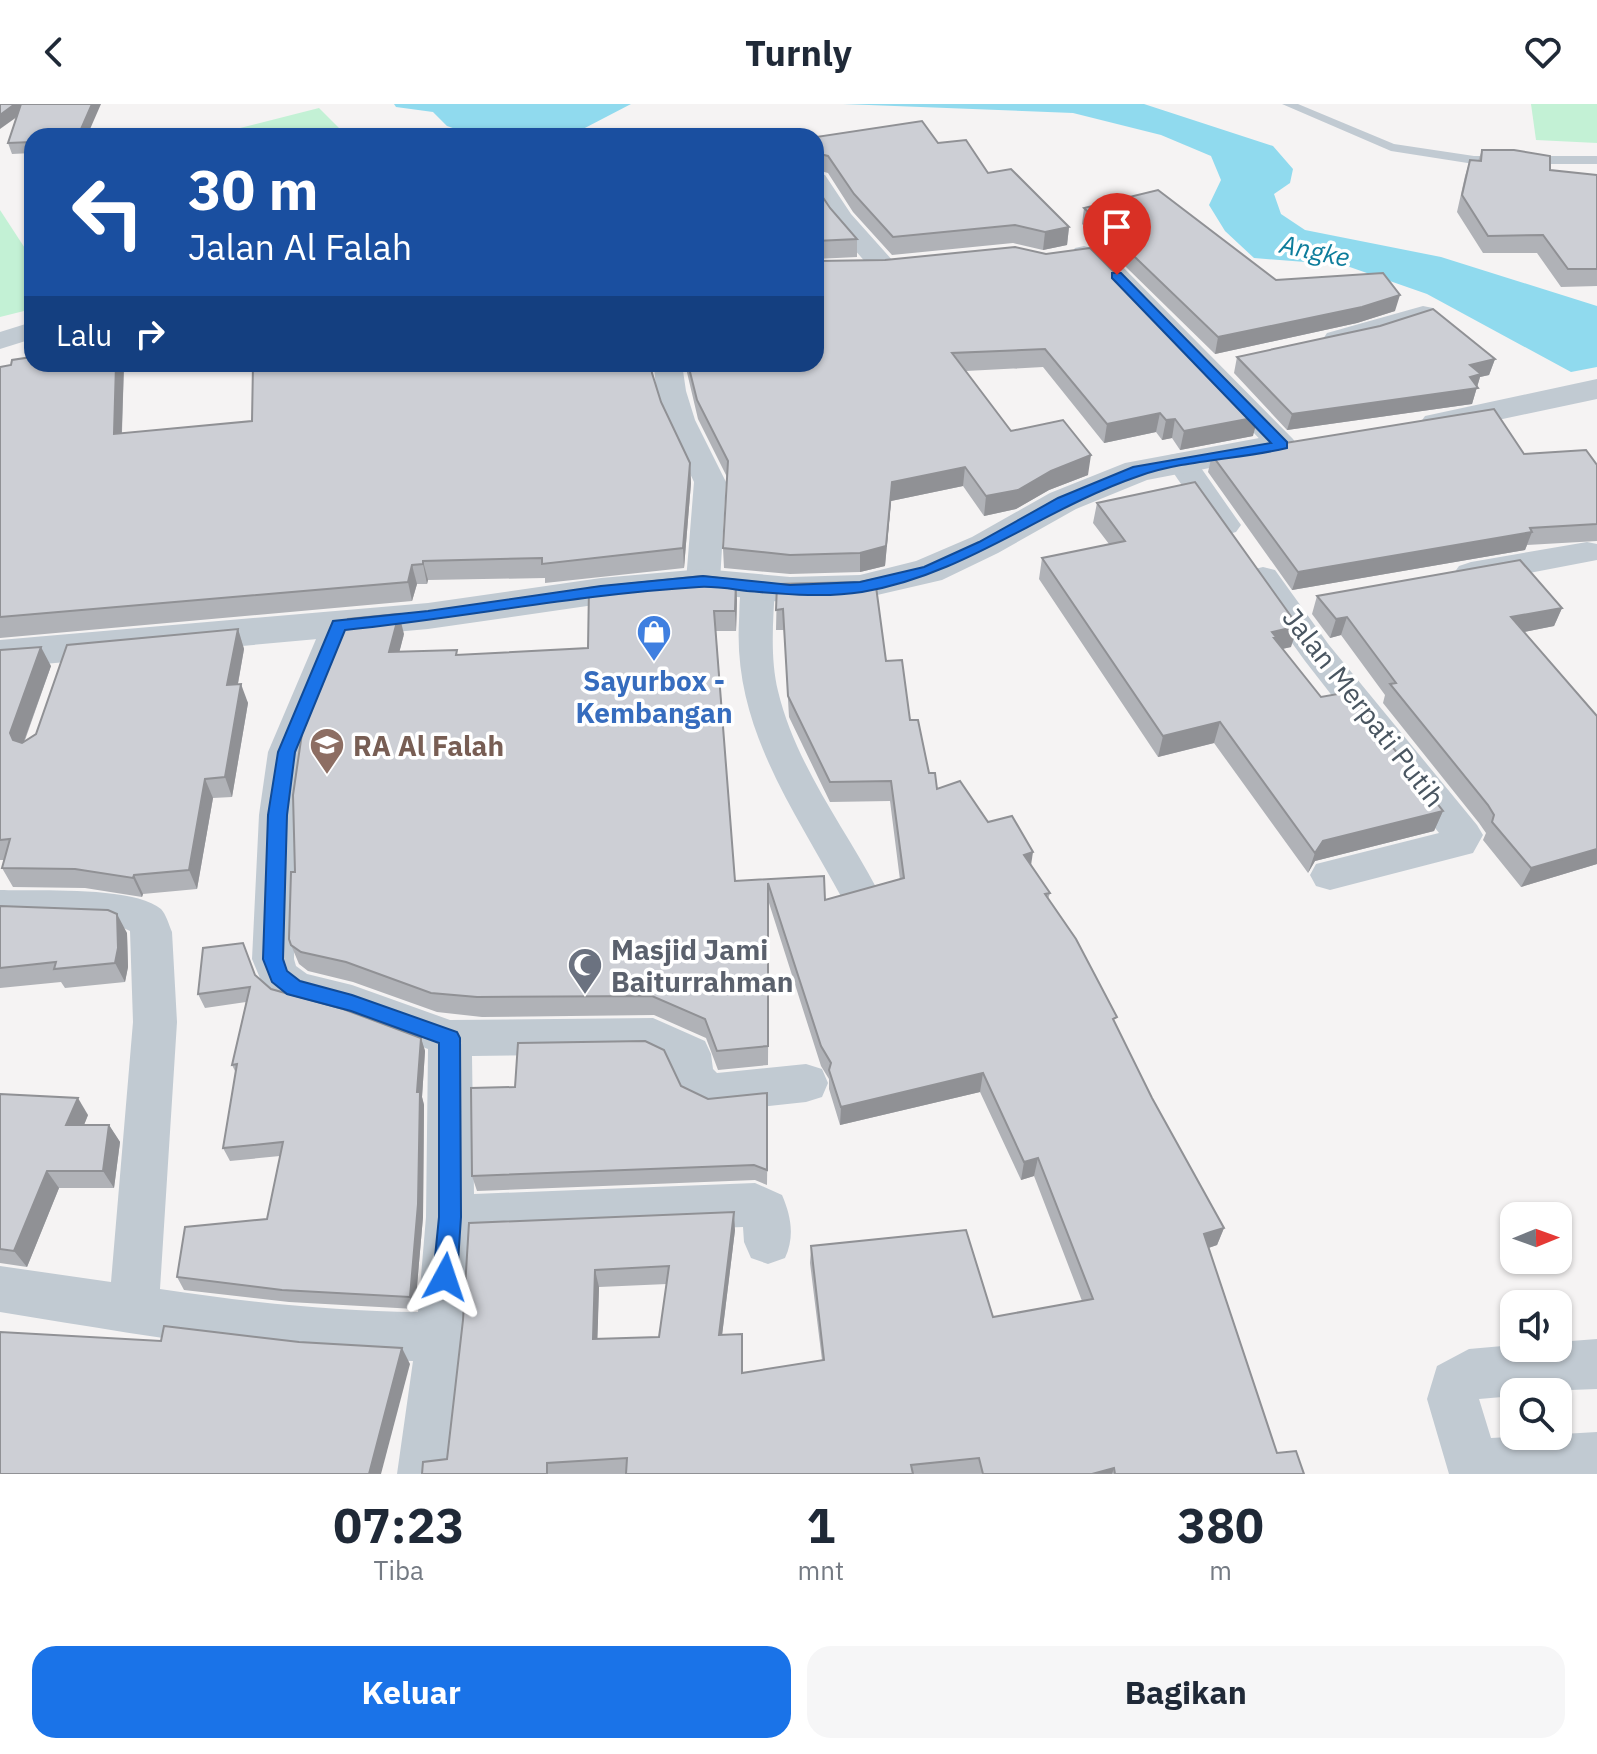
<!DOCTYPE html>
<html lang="id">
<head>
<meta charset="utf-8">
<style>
  body { margin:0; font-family:"IBM Plex Sans",sans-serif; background:#f6f6f7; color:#1f2937; height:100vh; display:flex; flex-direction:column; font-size:30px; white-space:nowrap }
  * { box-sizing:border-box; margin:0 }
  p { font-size:26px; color:#747a83 }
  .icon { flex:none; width:44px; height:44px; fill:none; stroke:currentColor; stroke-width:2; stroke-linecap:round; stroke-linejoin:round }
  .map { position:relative; height:1370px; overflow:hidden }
  .sheet { display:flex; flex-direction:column; background:#fff; flex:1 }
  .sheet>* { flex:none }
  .top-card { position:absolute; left:24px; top:24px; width:800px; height:244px; border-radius:24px; box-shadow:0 2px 6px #0004; background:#1a4fa0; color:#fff; overflow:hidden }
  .needle { width:52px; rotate:89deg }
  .buttons { position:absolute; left:1500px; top:1098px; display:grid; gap:16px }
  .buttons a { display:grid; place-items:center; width:72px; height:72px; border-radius:16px; background:#fff; box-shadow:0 2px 6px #0004; font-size:40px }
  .pin { position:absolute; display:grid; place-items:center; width:68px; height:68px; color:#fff; margin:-82px -34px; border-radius:50% 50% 50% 0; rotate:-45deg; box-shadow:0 0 8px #0007 }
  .pin .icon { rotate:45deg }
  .me { position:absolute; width:88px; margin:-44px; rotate:5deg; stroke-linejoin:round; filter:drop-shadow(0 0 6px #0008) }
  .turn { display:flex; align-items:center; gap:28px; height:168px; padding:0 32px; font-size:36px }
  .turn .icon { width:104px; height:104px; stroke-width:2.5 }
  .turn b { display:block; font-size:56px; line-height:68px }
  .then { display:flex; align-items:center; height:76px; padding:0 32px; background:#0003; gap:16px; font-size:30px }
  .eta { display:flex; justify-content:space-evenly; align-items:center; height:136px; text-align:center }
  .eta b { font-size:48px; font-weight:700; line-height:56px }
  .cta { display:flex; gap:16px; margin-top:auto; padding:16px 32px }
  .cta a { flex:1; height:92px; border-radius:24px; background:#1a73e8; color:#fff; font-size:32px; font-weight:700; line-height:92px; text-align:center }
  .cta a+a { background:#f6f6f7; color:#1f2937 }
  header { display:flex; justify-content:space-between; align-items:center; height:104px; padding:0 32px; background:#fff; font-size:36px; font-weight:700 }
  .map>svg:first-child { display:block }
  .green { fill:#c3f1d5 }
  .water { fill:#90daee }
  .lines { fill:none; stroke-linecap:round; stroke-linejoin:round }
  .service { fill:#c1cad2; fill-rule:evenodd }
  .minor { fill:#c1cad2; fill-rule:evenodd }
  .tertiary { fill:#c1cad2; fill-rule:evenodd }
  .wall { fill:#b0b2b7; fill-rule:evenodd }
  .shaded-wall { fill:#909195 }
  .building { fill:#cdcfd5; stroke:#909195; stroke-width:2; fill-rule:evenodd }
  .route { fill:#1a73e8; stroke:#114b97; stroke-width:2 }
  .labels { text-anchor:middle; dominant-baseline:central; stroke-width:7; stroke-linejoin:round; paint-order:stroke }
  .far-water-label { font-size:26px; font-style:italic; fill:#0c7c9b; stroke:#fff }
  .shop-label { font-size:28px; font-weight:bold; fill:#366cbe; stroke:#fff }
  .street-label { font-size:28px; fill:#4a5661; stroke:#fff }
  .education-label { font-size:28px; font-weight:bold; fill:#785e54; stroke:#fff; text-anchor:start }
  .worship-label { font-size:28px; font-weight:bold; fill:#5b616d; stroke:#fff; text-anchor:start }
</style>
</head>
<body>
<header><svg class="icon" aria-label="back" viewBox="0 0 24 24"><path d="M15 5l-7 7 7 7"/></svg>Turnly<svg class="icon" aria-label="heart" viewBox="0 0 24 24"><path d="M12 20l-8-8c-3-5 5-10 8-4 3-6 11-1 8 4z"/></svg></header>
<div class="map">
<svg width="1597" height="1370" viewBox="0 0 1597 1370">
  <rect width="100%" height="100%" fill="#f5f3f3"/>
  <g class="green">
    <polygon points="1531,0 1597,0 1597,39 1536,36"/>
    <polygon points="319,4 347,32 208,32"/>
    <polygon points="0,106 32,155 32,205 0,213"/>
  </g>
  <g class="water">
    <polygon points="394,0 631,0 581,26 539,32 473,31 447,22 433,8 396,3"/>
    <polygon points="843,0 1144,0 1273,42 1293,65 1290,79 1274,90 1281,110 1305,126 1441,153 1597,202 1597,263 1571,268 1427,190 1344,161 1254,154 1225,127 1209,101 1221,76 1211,52 1161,31 1073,9"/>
  </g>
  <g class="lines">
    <polygon class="service" points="1282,0 1298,0 1394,40 1474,52 1597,52 1597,60 1474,60 1391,47"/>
    <g class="minor">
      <polygon points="816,69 825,71 851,110 893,157 897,163 893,169 875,169 832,120 816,95"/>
      <polygon points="1084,142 1109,149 1293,335 1297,341 1293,347 1282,350 1271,347 1140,209 1091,161 1075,156 1071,150 1075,144"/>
      <polygon points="1423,202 1433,204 1437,210 1433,216 1337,243 1327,241 1323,235 1327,229"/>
      <polygon points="32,218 32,235 0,245 0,228"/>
      <polygon points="654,260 682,260 686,287 695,316 726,378 720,477 715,485 703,488 691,485 686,477 694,378 665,316 656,287"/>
      <polygon points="1181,349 1192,351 1236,414 1241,421 1236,428 1225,431 1214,428 1166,358 1170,351"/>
      <polygon points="1587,438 1597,440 1597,456 1471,480 1459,476 1454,469 1459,462 1471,458"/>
      <polygon points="1263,463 1275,466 1329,541 1477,721 1483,731 1473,749 1330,786 1316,782 1310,771 1316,760 1439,729 1305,557 1251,482 1246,474 1251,466"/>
      <path d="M758,472L770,475L775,483C773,517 770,554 778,587C795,659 843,721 877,785L871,796L857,801L843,796C794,705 733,624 739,517C740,503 738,487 746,475Z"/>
      <path d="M339,510L351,513L356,521L306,648L297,711L294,855L296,862L307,870L352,881L450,916L653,914L705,937L711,950L713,965L717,969L806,960L822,965L828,979L822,993L806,998L711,1008L684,995L668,960L648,950L472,952L474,1090L755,1079L782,1091C791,1112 795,1132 785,1154L768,1160L751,1154L744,1138L743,1123L472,1134L466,1233L451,1370H397L413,1257C273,1255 137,1230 0,1208V1162L111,1178L133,918L130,827L119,822L0,818V786C37,787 135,782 161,805C166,810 169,821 172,828L177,918L160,1185C246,1198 331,1207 418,1208L426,1113L428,945L349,916L279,896L264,884L252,855L259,711L268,648L322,521L327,513Z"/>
      <polygon points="1597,1235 1597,1285 1514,1288 1514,1292 1479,1295 1491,1334 1597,1328 1597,1370 1449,1370 1427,1295 1437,1262 1469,1245 1514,1241 1514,1244 1558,1244 1558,1238"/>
    </g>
    <g class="tertiary">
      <polygon points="1597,275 1597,295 1437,329 1425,326 1420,319 1425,312"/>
      <polygon points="1270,332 1282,336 1288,343 1282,350 1147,376 1076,405 998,449 942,476 860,495 790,499 703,489 601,500 428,525 0,564 0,536 428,499 601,474 703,465 790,473 860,471 916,457 972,433 1050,389 1125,359"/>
    </g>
  </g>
  <g class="wall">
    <polygon points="0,0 101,0 32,32 32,49 12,50 8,39 17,12"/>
    <polygon points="816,33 938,39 988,69 1069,123 1067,141 1043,146 1013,139 892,151 853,108 828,69 817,66"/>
    <polygon points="1482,46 1550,66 1597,71 1597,182 1561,183 1537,149 1483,149 1457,108 1465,72 1470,56 1478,57"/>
    <polygon points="816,83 830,104 857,135 857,153 816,155"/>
    <polygon points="1084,104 1276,176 1395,207 1357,219 1215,250 1082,120"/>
    <polygon points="885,156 1253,332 1180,346 1172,334 1162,336 1156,328 1104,339 1043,263 966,267 1011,327 1088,371 1049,386 1016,405 984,412 963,382 891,397 885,462 860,468 790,470 724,464 723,444 727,373 698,315 685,260 816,260"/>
    <polygon points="1237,253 1495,255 1489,271 1480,273 1472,300 1287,326 1234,269"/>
    <polygon points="32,260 124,260 122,329 252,317 652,269 661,298 690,359 691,379 684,464 545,479 545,474 428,476 427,480 417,480 412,497 0,534 0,263"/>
    <polygon points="1524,350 1597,361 1597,437 1527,441 1525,446 1292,486 1208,368 1212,351"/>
    <polygon points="1097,399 1291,543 1282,545 1321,593 1443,707 1434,727 1315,757 1308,769 1214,639 1158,653 1039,475 1042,454 1109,440 1093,419"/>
    <path d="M777,480L886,557L910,616L929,669L937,685L988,718L1031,761L1050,789L1048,795L1115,921L1152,994L1224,1124L1217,1141L1208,1144L1277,1349L1304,1370H422L447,1355L463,1216L469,1119L735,1126L722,1231L742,1230L743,1269L822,1256L810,1159L811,1142L993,1213L1082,1197L1034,1072L1021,1076L980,988L840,1021L829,985V975L821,962L769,799L768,961L718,966L706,934L654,911L482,913L437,908L353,878L308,867L299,860L291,841L295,768L404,530L399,548L458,551L588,544L737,496L736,527H716L735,777L824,772L825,796L900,776L890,697L830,698L789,613L784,526H776ZM667,1180L659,1233L597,1235L599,1183Z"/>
    <polygon points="1317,492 1562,504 1554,522 1524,528 1597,760 1521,783 1483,736 1486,729 1479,719 1383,599 1385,591 1341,531 1330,534 1312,510"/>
    <polygon points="238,525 244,545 238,580 248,599 232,693 213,694 197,785 143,790 142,793 85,784 13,783 2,764 4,756 0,756 0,546 51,562 24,639"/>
    <polygon points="0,802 127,829 128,863 125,878 65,884 61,878 0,884"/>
    <polygon points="256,872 271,885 421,934 425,947 422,993 424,1001 423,1113 415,1205 289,1198 184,1186 177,1173 267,1115 280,1052 230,1057 223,1044 236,969 232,961 246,898 205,904 198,890"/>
    <polygon points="681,982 708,995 768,1005 767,1081 755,1076 477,1087 472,1072"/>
    <polygon points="0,990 88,1011 84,1021 109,1021 120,1038 114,1084 59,1084 27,1163 0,1159 0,1160"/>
  </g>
  <g class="shaded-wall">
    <polygon points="15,0 26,0 28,5 0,25 0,11"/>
    <polygon points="92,0 101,0 87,32 78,32"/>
    <polygon points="1069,123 1067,141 1043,146 1045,128"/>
    <polygon points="1400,191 1395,207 1357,219 1215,250 1218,233"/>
    <polygon points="1495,255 1489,271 1480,273 1472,300 1287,326 1292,310"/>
    <polygon points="116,260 124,260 121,349 114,330"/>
    <polygon points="1160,309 1156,328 1104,339 1107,320"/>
    <polygon points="1258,313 1253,332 1180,346 1184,327"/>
    <polygon points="1175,315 1172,334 1162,336 1166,316"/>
    <polygon points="1091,351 1088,371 1049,386 1016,405 984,412 986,392"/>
    <polygon points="690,359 691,379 684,464 683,444"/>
    <polygon points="965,363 963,382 891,397 885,462 860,468 860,449 892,378"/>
    <polygon points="1532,428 1525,446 1292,486 1298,468"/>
    <polygon points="423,457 428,476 427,480 423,460"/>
    <polygon points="412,461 417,480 412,497 408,478"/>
    <polygon points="736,476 737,496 736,527 735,507"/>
    <polygon points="1562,504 1554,522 1503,532 1511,513"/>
    <polygon points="399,510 404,530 394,569 389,548"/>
    <polygon points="1347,513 1341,531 1330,534 1336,515"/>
    <polygon points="1298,522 1291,543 1273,547 1272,528"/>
    <polygon points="238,525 244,545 234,601 227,581"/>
    <polygon points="41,543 51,562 20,648 10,629"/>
    <polygon points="241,580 248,599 232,693 225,673"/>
    <polygon points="1220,618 1214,639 1158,653 1163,632"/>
    <polygon points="205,675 213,694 197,785 189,766"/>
    <polygon points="1443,707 1434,727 1315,757 1308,769 1315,749 1323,737"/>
    <polygon points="1597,745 1597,760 1521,783 1531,764"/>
    <polygon points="1033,748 1030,768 1024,751"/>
    <polygon points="134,771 143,790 142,793 133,774"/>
    <polygon points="117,810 127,829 128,863 125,878 115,859"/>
    <polygon points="421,934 425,947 422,993 424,1001 423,1113 415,1205 410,1193 417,988"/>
    <polygon points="983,969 980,988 840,1021 841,1003"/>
    <polygon points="78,994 88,1011 77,1038 66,1021"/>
    <polygon points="109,1021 120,1038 114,1084 103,1067"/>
    <polygon points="1038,1054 1034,1072 1021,1076 1024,1058"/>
    <polygon points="47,1067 59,1084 27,1163 14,1147"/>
    <polygon points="734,1108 735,1126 720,1248 719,1231"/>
    <polygon points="1224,1124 1217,1141 1197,1148 1204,1130"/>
    <polygon points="595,1166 599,1183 597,1251 593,1235"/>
    <polygon points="402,1244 410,1260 381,1370 369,1370"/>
    <polygon points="1114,1364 1112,1370 1092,1370"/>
  </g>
  <g class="building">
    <polygon points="0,0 15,0 0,11"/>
    <polygon points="21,0 92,0 78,32 32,32 32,38 8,39"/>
    <polygon points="922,17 938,39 966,36 988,69 1011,65 1069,123 1045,128 1015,121 893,133 854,90 828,52 816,49 816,33"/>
    <polygon points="1482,46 1514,46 1550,52 1550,66 1597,71 1597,165 1568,165 1543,131 1488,132 1462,91 1470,56 1481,57"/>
    <polygon points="816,83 830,104 857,135 816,137"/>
    <polygon points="1158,86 1276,176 1383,169 1400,191 1362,203 1218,233 1084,104"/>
    <polygon points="1015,143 1046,150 1090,144 1258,313 1184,327 1175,315 1166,316 1160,309 1107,320 1045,245 952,249 1011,327 1063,316 1091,351 1051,367 1018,386 986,392 965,363 892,378 886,442 860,449 790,451 723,444 728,357 697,296 688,260 816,260 816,157 885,156"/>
    <polygon points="1433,205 1495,255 1470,261 1481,270 1470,273 1478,284 1292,310 1237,253 1380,222"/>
    <polygon points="32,253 32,260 116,260 114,330 252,317 253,260 651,260 652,269 661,298 690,359 683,444 542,460 542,454 423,457 423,460 412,461 408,478 0,513 0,263 11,261 12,256"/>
    <polygon points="1494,305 1524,350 1586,346 1597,361 1597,420 1530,424 1532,428 1298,468 1212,351"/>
    <polygon points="1195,378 1298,522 1272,528 1277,534 1274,534 1321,593 1349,588 1443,707 1323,737 1315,749 1220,618 1163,632 1042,454 1125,437 1097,399"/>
    <polygon points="1520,456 1562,504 1511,513 1597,612 1597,745 1531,764 1492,718 1494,711 1488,701 1390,580 1396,579 1347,513 1336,515 1317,492"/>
    <path d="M702,472L736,476L735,507H714L735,777L824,772L825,796L904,774L891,677L830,678L788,592L783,505L776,506L777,480L861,478L875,475L886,557L902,556L910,616H918L929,669H935L937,685L960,677L988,718L1012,712L1033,748L1024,751L1050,789L1045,790L1076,835L1117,913L1113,915L1152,994L1224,1124L1204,1130L1277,1349L1296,1347L1304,1370H1115L1114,1364L1092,1370H983L979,1354L911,1361L913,1370H626L627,1354L547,1359V1370H422L423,1358L447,1355L463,1216L469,1119L734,1108L719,1231L742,1230V1269L824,1256L811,1142L966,1126L993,1213L1093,1195L1038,1054L1024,1058L983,969L841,1003L829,966L831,959L821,942L768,779V942L717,947L705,915L652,892L477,893L431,889L346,858L301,848L291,841L289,835L291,768H295L293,691L302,629L348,515L399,510L389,548L457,546L456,551L588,544L589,484ZM669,1162L659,1233L593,1235L595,1166Z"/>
    <polygon points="238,525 227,581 241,580 225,673 205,675 189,766 134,771 133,774 75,765 2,764 10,735 0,736 0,546 41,543 10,629 13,636 22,639 36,630 67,541"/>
    <polygon points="0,802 108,806 117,810 118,844 115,859 54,865 56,858 0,864"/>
    <polygon points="243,839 255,871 271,885 343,905 421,934 417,988 420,988 418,1100 410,1193 282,1186 177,1173 185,1123 267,1115 283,1038 223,1044 237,960 232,961 250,883 198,890 203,844"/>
    <polygon points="645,937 664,946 681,982 708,995 767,989 767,1066 754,1061 472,1072 471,984 515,983 518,939"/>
    <polygon points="0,990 78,994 66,1021 109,1021 103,1067 47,1067 14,1147 0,1145"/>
    <polygon points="164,1222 299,1238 402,1244 369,1370 0,1370 0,1228 161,1237"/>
  </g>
  <path class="route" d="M1112,169H1121L1287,338V344C1241,355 1183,356 1139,372C1042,405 965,471 862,488C825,494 784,490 747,487C731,485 715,482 699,483C580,490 463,514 345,526L295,648L287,711L283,855L287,867L300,877L352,891L457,928L460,934L461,1113L457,1173L453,1181L445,1184L437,1181L433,1173L439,1113V939L351,907L287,890L272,878L263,855L268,711L278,648L333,517L428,507L601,482L703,472L790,481L860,478L924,463L979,438L1058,394L1133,363L1271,339L1112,174Z"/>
  <defs>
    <symbol id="shop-pin" viewBox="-11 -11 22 30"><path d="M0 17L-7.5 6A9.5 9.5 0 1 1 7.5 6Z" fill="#3f7fe0" stroke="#fff"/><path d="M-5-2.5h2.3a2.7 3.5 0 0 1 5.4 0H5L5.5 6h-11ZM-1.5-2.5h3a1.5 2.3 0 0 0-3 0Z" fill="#fff"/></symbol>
    <symbol id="school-pin" viewBox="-11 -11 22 30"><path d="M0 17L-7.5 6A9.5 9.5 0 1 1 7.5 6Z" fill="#8d6e63" stroke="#fff"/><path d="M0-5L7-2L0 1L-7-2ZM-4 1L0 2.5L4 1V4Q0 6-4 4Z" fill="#fff"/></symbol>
    <symbol id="mosque-pin" viewBox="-11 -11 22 30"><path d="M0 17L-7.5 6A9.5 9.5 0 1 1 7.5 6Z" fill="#6b7280" stroke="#fff"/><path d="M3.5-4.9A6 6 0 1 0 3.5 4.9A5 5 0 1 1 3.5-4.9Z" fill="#fff"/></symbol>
  </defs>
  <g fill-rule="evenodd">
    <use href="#shop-pin" x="634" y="508" width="40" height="54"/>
    <use href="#school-pin" x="307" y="621" width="40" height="54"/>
    <use href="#mosque-pin" x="565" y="841" width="40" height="54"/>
  </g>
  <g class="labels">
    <g class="far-water-label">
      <text transform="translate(1315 146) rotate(12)">Angke</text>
    </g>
    <g class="shop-label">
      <text x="654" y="576">Sayurbox -<tspan x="654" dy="32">Kembangan</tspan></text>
    </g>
    <g class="street-label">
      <text transform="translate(1364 603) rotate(52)">Jalan Merpati Putih</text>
    </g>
    <g class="education-label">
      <text x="353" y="641">RA Al Falah</text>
    </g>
    <g class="worship-label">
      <text x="611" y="845">Masjid Jami<tspan x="611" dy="32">Baiturrahman</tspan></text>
    </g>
  </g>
</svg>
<div class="buttons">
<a><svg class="needle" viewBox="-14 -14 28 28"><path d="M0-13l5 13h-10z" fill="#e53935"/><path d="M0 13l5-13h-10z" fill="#747a83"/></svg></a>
<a><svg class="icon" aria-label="sound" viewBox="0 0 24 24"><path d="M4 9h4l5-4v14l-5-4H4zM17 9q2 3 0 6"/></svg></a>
<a><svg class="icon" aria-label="search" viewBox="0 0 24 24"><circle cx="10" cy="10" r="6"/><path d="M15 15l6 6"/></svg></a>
</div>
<div class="pin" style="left:1117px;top:171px;background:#d93025"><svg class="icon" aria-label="arrive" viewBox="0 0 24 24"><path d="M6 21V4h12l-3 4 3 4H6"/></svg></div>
<svg class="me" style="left:445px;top:1173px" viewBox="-20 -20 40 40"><path d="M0-17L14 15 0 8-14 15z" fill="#1a73e8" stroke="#fff" stroke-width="4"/></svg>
<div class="top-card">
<div class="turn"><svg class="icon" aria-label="left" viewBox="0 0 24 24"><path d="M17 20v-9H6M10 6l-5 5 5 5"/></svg><div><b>30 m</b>Jalan Al Falah</div></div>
<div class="then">Lalu<svg class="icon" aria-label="right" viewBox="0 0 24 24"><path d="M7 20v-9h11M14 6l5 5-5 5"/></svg></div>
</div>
</div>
<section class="sheet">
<div class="eta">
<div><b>07:23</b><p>Tiba</p></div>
<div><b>1</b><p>mnt</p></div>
<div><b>380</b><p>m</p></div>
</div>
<div class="cta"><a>Keluar</a><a>Bagikan</a></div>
</section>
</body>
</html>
